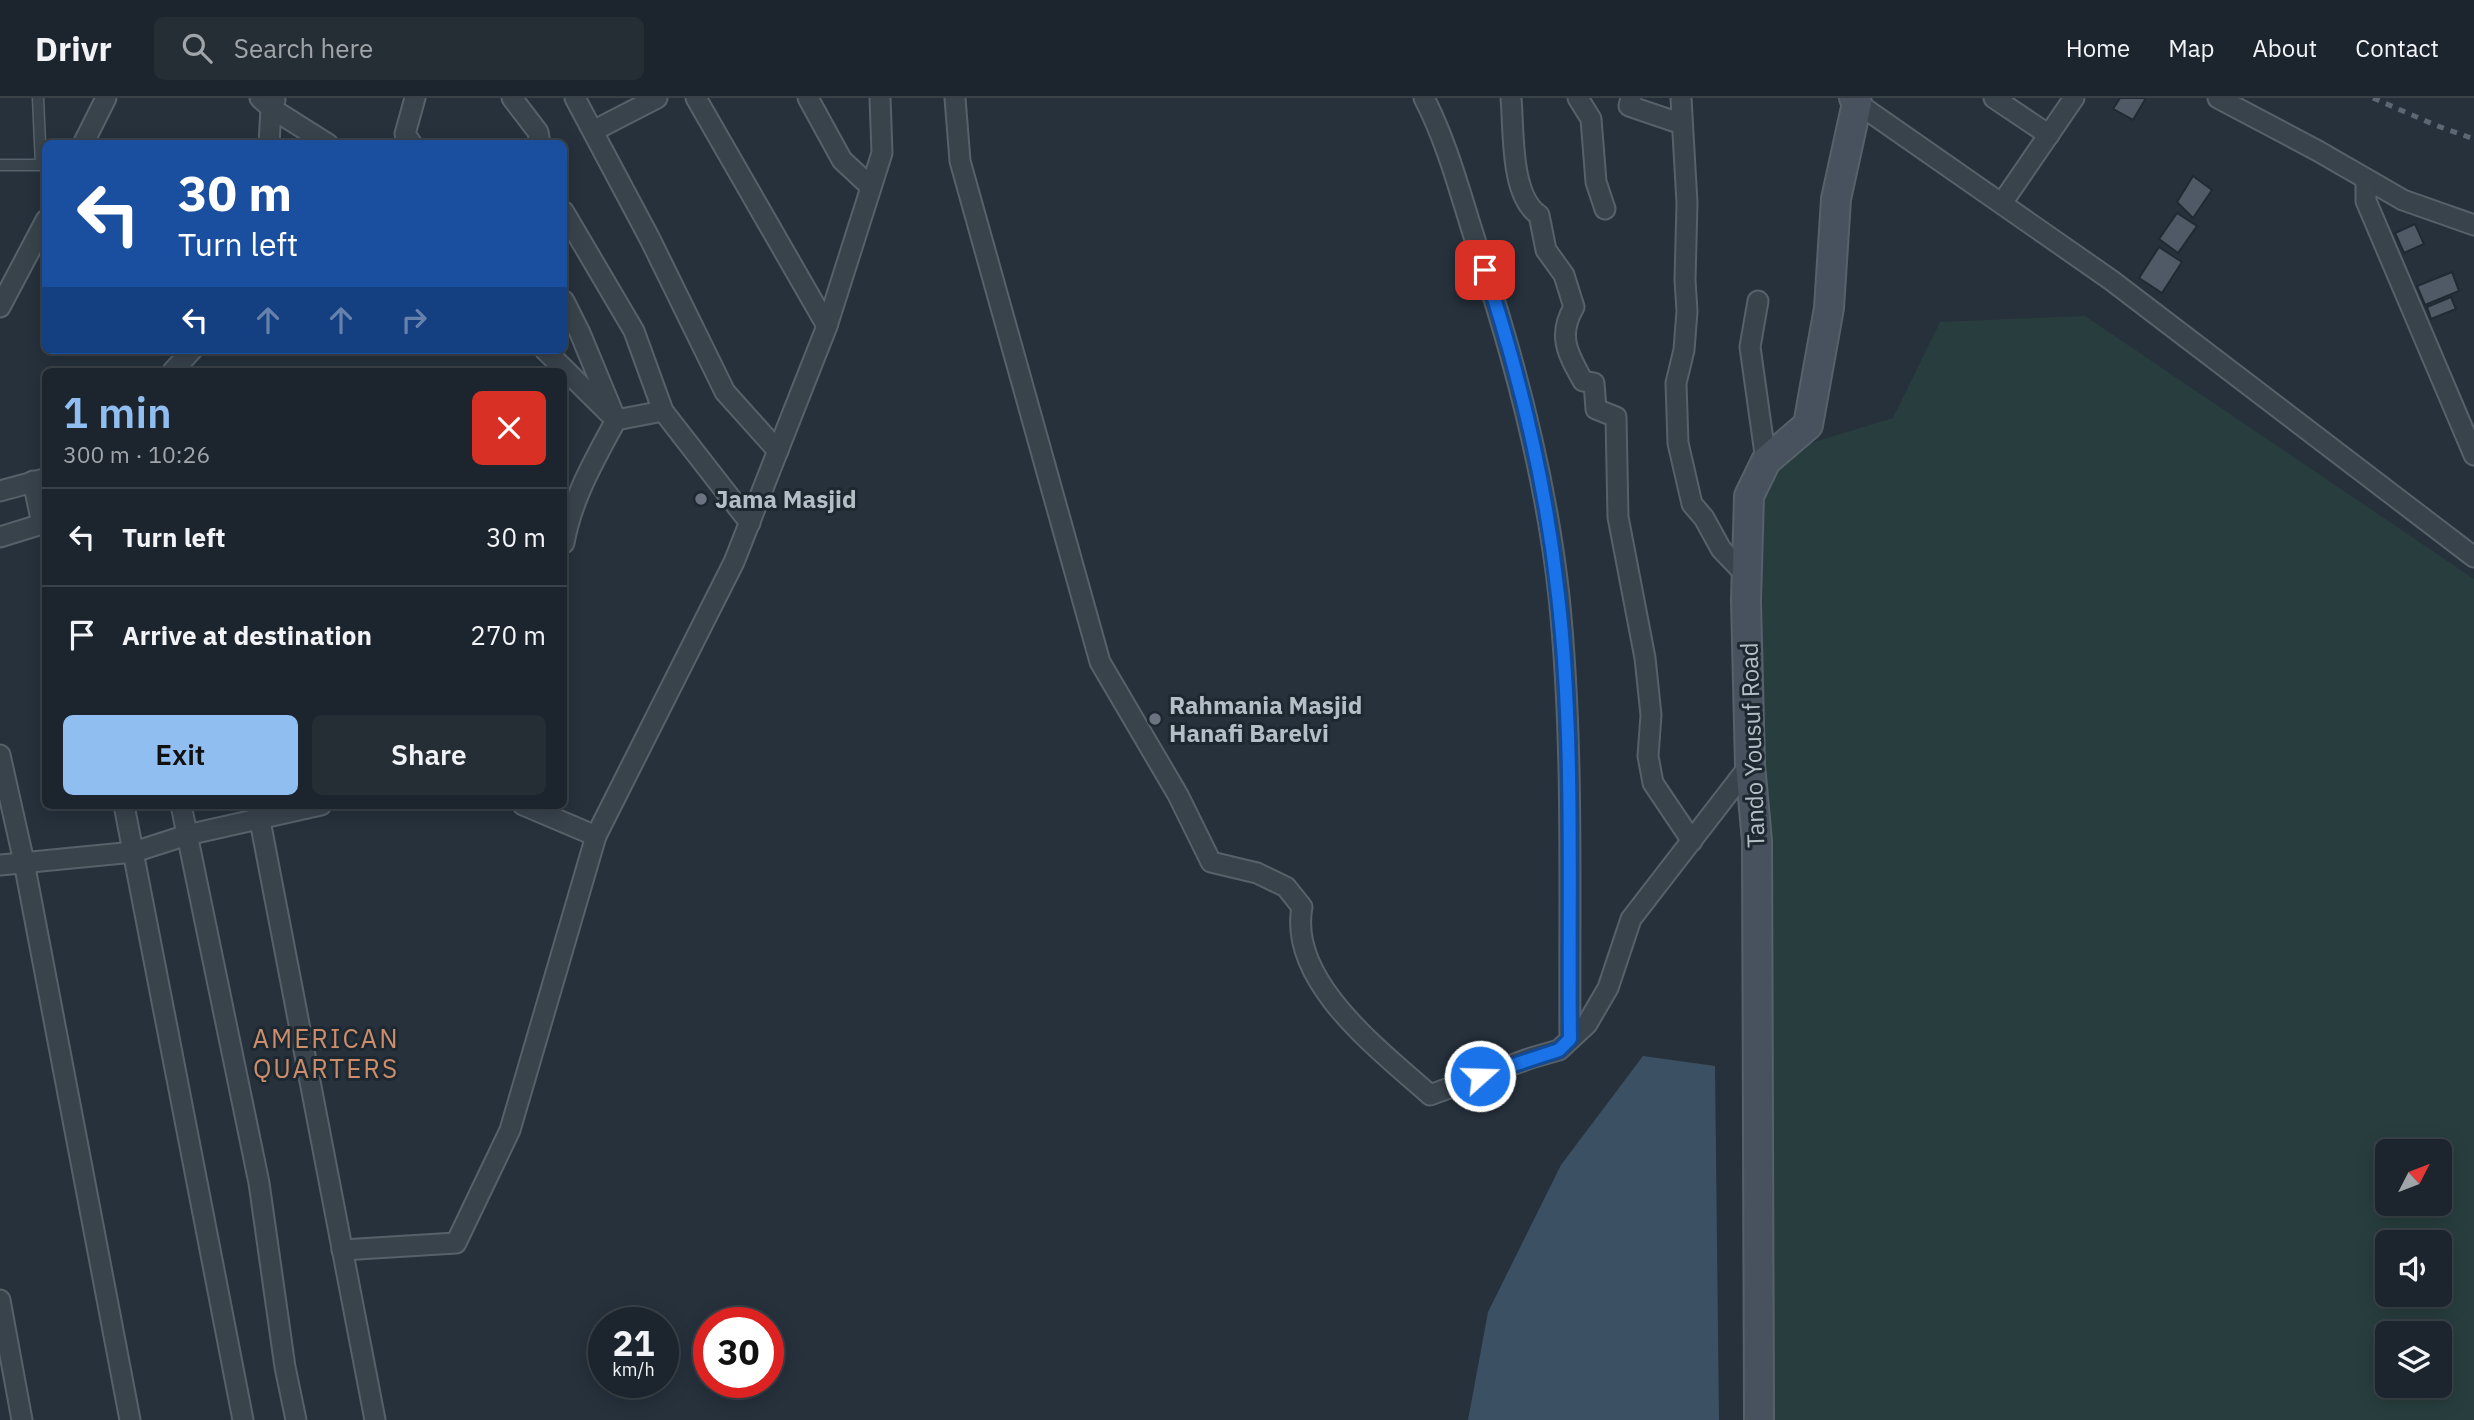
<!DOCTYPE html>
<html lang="en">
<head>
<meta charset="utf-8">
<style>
  body { margin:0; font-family:"IBM Plex Sans",sans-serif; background:#252d35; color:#f1f3f6; height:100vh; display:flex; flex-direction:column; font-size:26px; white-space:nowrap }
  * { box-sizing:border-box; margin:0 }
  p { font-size:23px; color:#a0a5aa }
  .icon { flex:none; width:38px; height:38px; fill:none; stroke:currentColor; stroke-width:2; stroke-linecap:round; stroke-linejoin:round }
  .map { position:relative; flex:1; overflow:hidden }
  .drawer { position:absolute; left:42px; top:270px; width:525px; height:441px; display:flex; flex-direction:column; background:#1c252d; border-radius:10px; box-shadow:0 4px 18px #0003,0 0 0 2px #3a4249 }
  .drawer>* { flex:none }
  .banner { position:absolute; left:42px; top:42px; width:525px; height:214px; border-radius:10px; box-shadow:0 4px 18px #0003,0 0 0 2px #3a4249; background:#1a4fa0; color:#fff; overflow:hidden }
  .needle { width:46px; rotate:48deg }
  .controls { position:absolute; left:2375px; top:1041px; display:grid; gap:14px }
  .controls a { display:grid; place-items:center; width:77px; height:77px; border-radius:10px; background:#1c252d; box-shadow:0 4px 18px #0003,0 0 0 2px #3a4249; font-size:35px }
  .speed { position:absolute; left:588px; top:1209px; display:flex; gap:14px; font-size:35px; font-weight:700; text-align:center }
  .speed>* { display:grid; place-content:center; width:91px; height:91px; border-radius:50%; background:#1c252d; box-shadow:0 4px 18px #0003,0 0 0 2px #3a4249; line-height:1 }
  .speed small { font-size:18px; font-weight:400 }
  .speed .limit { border:10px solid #d22; background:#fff; color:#111 }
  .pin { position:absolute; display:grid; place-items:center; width:60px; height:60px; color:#fff; margin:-30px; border-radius:14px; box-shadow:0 4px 10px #0006 }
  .me { position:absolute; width:77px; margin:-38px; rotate:70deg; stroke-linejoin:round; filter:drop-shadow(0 0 5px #0008) }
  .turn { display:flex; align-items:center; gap:24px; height:147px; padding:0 21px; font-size:32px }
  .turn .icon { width:91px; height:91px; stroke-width:2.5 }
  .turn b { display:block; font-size:49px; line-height:60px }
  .lanes { display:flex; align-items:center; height:66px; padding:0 21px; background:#0003; justify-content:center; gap:35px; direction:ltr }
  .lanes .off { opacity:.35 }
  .round { display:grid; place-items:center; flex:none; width:74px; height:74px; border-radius:10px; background:#252d35 }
  .head { display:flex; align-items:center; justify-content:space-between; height:119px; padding:0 21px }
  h1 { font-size:42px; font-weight:600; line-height:52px; color:#91bef0 }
  .button { display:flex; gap:14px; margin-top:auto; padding:14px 21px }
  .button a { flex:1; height:80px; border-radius:10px; background:#91bef0; color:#111; font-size:28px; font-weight:600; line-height:80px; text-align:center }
  .button a+a { background:#252d35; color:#f1f3f6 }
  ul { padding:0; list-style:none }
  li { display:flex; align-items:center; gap:21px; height:98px; padding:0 21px; border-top:2px solid #3a4249 }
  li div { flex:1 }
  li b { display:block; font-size:26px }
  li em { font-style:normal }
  header { display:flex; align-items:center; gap:42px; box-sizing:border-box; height:98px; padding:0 35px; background:#1c252d; border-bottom:2px solid #3a4249 }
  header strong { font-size:33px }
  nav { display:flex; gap:38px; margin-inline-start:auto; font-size:24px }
  .search { width:490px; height:63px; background:#252d35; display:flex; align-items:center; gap:18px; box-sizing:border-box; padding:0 24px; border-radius:10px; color:#a0a5aa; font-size:26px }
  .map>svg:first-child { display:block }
  .green { fill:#283e3e; fill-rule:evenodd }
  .water { fill:#3c5063 }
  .building { fill:#4f5a66; stroke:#202a33; stroke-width:2 }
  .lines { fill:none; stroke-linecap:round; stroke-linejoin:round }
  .lane-casing { stroke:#57616a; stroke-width:13 }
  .street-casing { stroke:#57616a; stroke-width:23 }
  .secondary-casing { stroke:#57616a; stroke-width:32 }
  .lane { stroke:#39434c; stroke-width:10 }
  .street { stroke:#39434c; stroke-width:19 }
  .secondary { stroke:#48525f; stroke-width:28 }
  .rail { stroke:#5c6773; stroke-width:5; stroke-dasharray:7 7; stroke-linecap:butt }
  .route-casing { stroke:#114b97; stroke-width:18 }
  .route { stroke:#1a73e8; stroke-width:12 }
  .worship-dot { fill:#6b7280; stroke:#1e2831; stroke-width:2.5 }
  .labels { text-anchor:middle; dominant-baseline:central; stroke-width:6; stroke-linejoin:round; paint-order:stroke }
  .poi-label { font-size:24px; font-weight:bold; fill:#b5bec7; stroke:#1e2831; text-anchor:start }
  .street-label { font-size:24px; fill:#b5bec7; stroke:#1e2831 }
  .neighbourhood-label { font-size:26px; letter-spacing:2px; fill:#cd8d6b; stroke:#1e2831 }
</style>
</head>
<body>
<header>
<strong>Drivr</strong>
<div class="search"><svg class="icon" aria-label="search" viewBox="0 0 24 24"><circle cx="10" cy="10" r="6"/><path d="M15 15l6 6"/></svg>Search here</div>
<nav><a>Home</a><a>Map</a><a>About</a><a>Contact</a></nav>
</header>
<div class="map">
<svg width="2474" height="1322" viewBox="0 0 2474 1322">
  <rect width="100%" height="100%" fill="#26313c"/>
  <path class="green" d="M2085,218L2474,481V1322H1771L1761,383L1798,349L1893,320L1940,224ZM2387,1054H2440V1106H2387ZM2387,1144H2440V1197H2387ZM2387,1236H2440V1288H2387Z"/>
  <polygon class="water" points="1643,958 1715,968 1719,1322 1468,1322 1488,1214 1561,1067"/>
  <g class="building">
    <polygon points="2120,0 2146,0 2133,22 2113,11"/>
    <polygon points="2193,78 2212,92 2193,120 2177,104"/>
    <polygon points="2177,115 2197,128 2178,155 2159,141"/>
    <polygon points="2415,126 2424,146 2404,155 2395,135"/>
    <polygon points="2159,149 2182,164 2162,195 2139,180"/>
    <polygon points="2452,174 2459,193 2425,207 2417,188"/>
    <polygon points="2451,199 2456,211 2431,221 2427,209"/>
  </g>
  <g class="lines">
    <defs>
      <polyline id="lane" points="0,67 41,67 38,0"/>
      <g id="street">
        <polyline points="260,0 271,10 328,46"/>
        <polyline points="512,0 538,34 540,46"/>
        <polyline points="575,0 650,141 725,294 778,353"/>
        <polyline points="696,0 827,228"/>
        <polyline points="808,0 842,62 871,89"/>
        <path d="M955,0L960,63L1100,564L1178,697L1211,764L1257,775L1286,789L1302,809C1288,884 1380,952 1430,997L1531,960L1559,952L1587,926L1608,890L1631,821L1750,667"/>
        <path d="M1424,0C1449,48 1462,103 1479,154C1516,266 1546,380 1559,498C1574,645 1569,793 1570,941"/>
        <path d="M1511,0C1514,32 1510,98 1539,117L1546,152L1564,177L1574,209C1557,238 1568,256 1583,283L1594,285L1596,311L1616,319L1618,419L1645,560L1651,617L1648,658L1653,685L1692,743"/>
        <polyline points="1578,0 1591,21 1596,84 1605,111"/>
        <polyline points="1631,0 1629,8 1682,26"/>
        <polyline points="1681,0 1687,105 1685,182 1687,213 1684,252 1676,285 1678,345 1692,406 1704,420 1721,451 1746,477"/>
        <polyline points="1994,0 2049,37"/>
        <polyline points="2218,0 2318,53 2403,102 2474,127"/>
        <polyline points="1857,5 2111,182 2474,459"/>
        <polyline points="593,33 657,0"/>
        <polyline points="83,46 106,0"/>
        <polyline points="269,46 271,10 275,2"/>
        <polyline points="412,46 405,36 415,0"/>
        <polyline points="2366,81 2366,103 2474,357"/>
        <polyline points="2002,105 2074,0"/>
        <polyline points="564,114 634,233 663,313"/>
        <path d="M564,203L580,235L616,322C595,361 572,400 564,445"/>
        <polyline points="1758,203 1750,249 1766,363"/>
        <polyline points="0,209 46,122"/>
        <polyline points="545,252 616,322 663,313 750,425"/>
        <polyline points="173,273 192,252"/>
        <polyline points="33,383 42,426 46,425"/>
        <polyline points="0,393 44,381"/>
        <polyline points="0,439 42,426"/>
        <polyline points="0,657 24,764 130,1322"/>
        <polyline points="124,707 243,1322"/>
        <polyline points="181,707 259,1085 285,1269 296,1322"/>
        <polyline points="257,707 375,1322"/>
        <polyline points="523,707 596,738"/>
        <polyline points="0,767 134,754 187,737 321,707"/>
        <polyline points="342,1152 456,1145 510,1032 596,738 734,464 827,228 882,55 880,0"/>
        <polyline points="0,1202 22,1322"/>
      </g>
      <polyline id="secondary" points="1759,1322 1757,743 1750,667 1746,503 1749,398 1766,363 1808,327 1829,210 1836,101 1857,5 1854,0"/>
    </defs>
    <use href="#lane" class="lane-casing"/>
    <use href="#street" class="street-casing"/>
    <use href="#secondary" class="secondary-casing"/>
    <use href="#lane" class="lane"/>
    <use href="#street" class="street"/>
    <use href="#secondary" class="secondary"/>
    <polyline class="rail" points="2373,0 2435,27 2474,41"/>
  </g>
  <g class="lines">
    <defs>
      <path id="route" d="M1480,978L1559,952L1570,941C1568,793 1575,644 1558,497C1546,386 1520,278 1485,172"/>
    </defs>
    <use href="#route" class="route-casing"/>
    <use href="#route" class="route"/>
  </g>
  <g class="worship-dot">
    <circle cx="701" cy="401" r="7"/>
    <circle cx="1155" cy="621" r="7"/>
  </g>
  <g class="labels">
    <g class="poi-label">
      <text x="715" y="401">Jama Masjid</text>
      <text x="1169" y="607">Rahmania Masjid<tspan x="1169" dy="28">Hanafi Barelvi</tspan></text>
    </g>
    <g class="street-label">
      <text transform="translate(1752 647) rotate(-92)">Tando Yousuf Road</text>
    </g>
    <g class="neighbourhood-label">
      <text x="326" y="940">AMERICAN<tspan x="326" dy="30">QUARTERS</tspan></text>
    </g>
  </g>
</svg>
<div class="controls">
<a><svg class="needle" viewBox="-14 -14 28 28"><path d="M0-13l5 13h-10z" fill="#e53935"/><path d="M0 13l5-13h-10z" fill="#a0a5aa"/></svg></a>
<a><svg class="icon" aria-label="sound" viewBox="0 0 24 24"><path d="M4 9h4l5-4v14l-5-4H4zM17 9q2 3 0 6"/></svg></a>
<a><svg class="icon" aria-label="layers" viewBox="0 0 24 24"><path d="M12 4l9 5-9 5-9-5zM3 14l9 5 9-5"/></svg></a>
</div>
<div class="speed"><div>21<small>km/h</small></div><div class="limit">30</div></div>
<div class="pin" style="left:1485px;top:172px;background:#d93025"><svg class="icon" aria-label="arrive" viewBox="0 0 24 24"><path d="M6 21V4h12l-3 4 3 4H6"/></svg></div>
<svg class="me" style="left:1480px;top:978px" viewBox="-20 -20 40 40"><circle r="17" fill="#1a73e8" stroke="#fff" stroke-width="3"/><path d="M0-11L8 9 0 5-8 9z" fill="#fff"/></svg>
<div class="banner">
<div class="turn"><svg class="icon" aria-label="left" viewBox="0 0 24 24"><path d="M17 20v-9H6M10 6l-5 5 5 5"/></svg><div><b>30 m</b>Turn left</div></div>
<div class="lanes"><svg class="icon" aria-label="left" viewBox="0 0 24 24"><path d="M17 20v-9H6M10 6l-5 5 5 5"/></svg><svg class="icon off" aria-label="ahead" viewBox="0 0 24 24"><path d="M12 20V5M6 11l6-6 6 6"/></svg><svg class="icon off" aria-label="ahead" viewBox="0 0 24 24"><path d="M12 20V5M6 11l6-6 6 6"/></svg><svg class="icon off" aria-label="right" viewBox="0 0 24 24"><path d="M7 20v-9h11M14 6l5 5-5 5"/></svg></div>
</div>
<section class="drawer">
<div class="head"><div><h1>1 min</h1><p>300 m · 10:26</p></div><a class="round" style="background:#d93025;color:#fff"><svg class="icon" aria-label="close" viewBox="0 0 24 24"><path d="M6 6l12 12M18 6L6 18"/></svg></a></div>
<ul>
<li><svg class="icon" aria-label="left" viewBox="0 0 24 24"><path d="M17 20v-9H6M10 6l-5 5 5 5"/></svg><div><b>Turn left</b></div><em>30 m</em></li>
<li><svg class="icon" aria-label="arrive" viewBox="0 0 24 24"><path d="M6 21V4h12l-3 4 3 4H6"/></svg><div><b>Arrive at destination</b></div><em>270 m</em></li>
</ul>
<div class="button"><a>Exit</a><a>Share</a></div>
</section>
</div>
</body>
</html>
